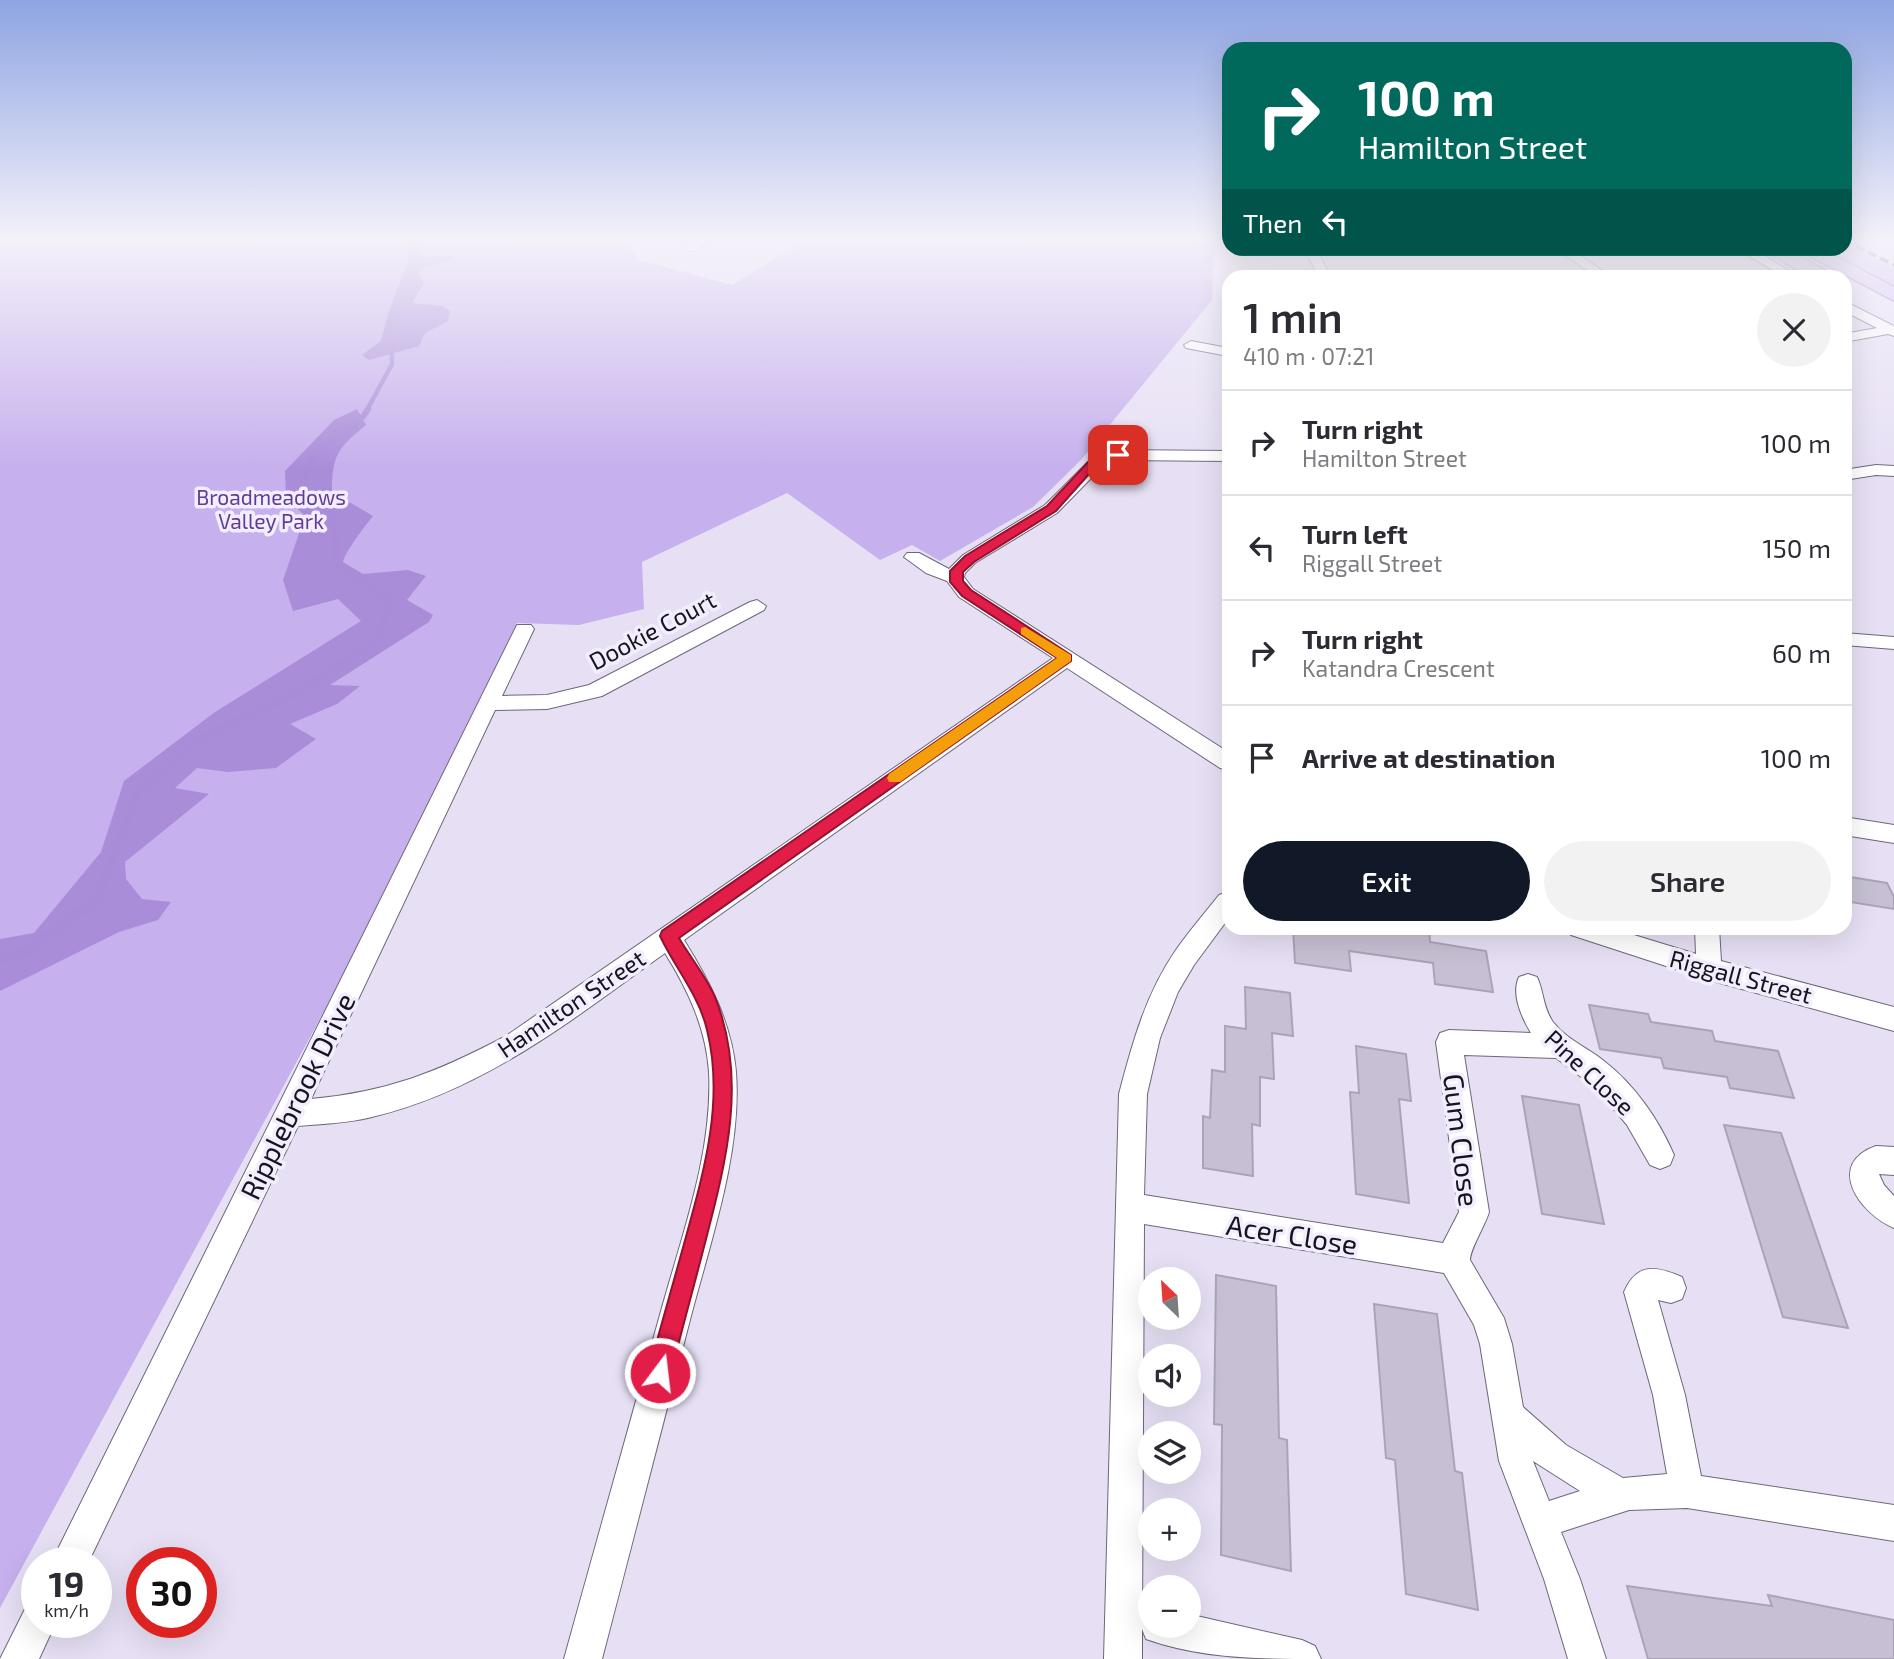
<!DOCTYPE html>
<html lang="en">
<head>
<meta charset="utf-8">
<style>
  body { margin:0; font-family:"Exo 2",sans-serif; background:#f2f2f3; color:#2b2b33; height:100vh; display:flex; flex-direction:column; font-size:26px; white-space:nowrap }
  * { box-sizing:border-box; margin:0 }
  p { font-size:23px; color:#7c7c81 }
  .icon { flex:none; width:38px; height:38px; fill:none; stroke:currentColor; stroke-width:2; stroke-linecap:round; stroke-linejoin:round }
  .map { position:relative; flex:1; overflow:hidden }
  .drawer { position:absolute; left:1222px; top:270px; width:630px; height:665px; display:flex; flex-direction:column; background:#fff; border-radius:21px; box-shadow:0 7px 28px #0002 }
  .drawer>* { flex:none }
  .banner { position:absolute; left:1222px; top:42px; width:630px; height:214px; border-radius:21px; box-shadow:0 7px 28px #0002; background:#00695c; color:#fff; overflow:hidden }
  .needle { width:46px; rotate:335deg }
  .tools { position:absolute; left:1138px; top:1267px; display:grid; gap:14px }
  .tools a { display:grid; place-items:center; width:63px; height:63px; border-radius:50%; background:#fff; box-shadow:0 7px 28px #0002; font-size:35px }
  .speed { position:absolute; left:21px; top:1547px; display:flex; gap:14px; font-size:35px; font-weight:700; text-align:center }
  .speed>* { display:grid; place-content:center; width:91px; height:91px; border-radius:50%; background:#fff; box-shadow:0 7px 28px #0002; line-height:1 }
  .speed small { font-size:18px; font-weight:400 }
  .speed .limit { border:10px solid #d22; background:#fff; color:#111 }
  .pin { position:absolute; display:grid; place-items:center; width:60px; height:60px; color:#fff; margin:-30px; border-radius:14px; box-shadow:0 4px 10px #0006 }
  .me { position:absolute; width:77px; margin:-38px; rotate:15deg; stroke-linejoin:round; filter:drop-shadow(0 0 5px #0008) }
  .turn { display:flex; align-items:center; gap:24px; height:147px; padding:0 21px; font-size:32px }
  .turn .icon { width:91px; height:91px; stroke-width:2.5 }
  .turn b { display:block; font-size:49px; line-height:60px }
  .then { display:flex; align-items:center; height:66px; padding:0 21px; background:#0003; gap:14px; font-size:26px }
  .round { display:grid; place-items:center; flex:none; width:74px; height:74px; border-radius:37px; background:#f2f2f3 }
  .headline { display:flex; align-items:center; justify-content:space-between; height:119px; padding:0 21px }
  h1 { font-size:42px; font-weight:600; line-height:52px }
  .primary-button { display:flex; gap:14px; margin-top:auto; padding:14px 21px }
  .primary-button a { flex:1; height:80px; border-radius:42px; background:#111827; color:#fff; font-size:28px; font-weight:600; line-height:80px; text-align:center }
  .primary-button a+a { background:#f2f2f3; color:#2b2b33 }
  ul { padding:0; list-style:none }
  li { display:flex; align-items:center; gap:21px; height:105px; padding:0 21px; border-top:2px solid #e1e1e2 }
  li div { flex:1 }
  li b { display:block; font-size:26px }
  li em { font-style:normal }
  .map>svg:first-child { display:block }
  .green { fill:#c6b0ed }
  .forest { fill:#aa8dd9 }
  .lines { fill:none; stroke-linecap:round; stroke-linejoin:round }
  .stream-far3 { stroke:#a88cd8; stroke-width:4.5 }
  .stream-far2 { stroke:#a88cd8; stroke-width:6 }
  .stream-far1 { stroke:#a88cd8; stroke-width:7 }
  .stream { stroke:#a88cd8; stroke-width:10 }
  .building { fill:#c7c0d4; stroke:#aba4b8; stroke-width:2 }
  .street-casing { stroke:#6d6779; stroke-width:2 }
  .primary-casing { stroke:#7d63a5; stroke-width:2 }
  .street { fill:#fff; fill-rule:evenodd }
  .primary { fill:#d2bbf6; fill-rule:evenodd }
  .rail { stroke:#433f49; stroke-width:3.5; stroke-dasharray:9 4.5; stroke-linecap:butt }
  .route { fill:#e11d48; stroke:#92132f; stroke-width:2 }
  .slow { fill:#f59e0b }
  .labels { text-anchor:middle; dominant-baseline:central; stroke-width:7; stroke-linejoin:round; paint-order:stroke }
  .far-park-label { font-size:21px; fill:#623b95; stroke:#f3eeff }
  .street-label { font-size:24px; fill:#17141b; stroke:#f3eeff }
  .near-street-label { font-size:28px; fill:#17141b; stroke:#f3eeff }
</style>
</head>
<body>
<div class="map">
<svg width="1894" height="1659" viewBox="0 0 1894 1659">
  <rect width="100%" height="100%" fill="#e7e0f5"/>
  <g class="green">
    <polygon points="0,237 621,237 639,260 732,285 811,237 1228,237 1228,240 1214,240 1212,300 1081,460 1033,507 940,561 912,545 880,560 787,493 642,562 644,609 579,625 517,623 327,1006 0,1608"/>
    <polygon points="1845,243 1894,268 1894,289 1815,249 1844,248"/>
  </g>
  <g class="forest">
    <polygon points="408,237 430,237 421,245 421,257 453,256 454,260 424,268 418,273 424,283 412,303 442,306 450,311 448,321 425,333 419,346 369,360 362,355 381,341 388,314 408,261"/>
    <path d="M357,409L366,425C338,448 332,455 332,492L373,516C365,526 345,552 343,562L363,574L408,570L426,576L407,600L433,615L429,622L330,685L360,686L337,704L290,724L316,739L276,768L228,772L197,768L175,788L209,794L125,862L126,879L142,899L171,902L158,920L119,932L0,991V939L34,933L101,852L124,781L215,712L361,621L338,599L293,611L283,580L305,516L286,498L285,471L334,420Z"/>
  </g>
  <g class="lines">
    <polyline class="stream-far3" points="367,410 392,364 391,321 405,291 420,237"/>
    <path class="stream-far2" d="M368,409C349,443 310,433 303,488L331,507L338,565L390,601L382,626"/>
    <polyline class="stream-far1" points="98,896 138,792 200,739 294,694 377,641 382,624"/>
    <polyline class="stream" points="0,958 26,952 97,899 99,895"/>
  </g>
  <g class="building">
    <polygon points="1844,876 1887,883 1894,897 1894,909 1844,901"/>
    <polygon points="1293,928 1348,931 1347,928 1429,928 1430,942 1486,951 1493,992 1435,984 1433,963 1349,951 1351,971 1295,963"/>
    <polygon points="1245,987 1290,993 1293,1036 1272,1033 1274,1079 1260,1077 1260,1126 1252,1124 1253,1176 1203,1168 1203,1116 1210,1118 1212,1070 1225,1072 1225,1026 1246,1029"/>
    <polygon points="1589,1005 1648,1014 1651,1022 1712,1031 1715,1041 1778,1051 1794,1098 1730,1088 1727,1077 1664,1068 1661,1058 1600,1049"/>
    <polygon points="1356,1046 1406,1054 1411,1101 1399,1099 1409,1203 1356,1194 1350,1092 1359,1093"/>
    <polygon points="1522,1096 1579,1105 1604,1224 1542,1214"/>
    <polygon points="1724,1125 1781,1133 1848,1328 1783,1317"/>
    <polygon points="1216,1275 1276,1286 1279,1438 1287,1440 1291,1571 1221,1555 1222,1425 1214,1424"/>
    <polygon points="1374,1304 1437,1314 1455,1471 1462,1473 1478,1610 1406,1594 1395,1460 1386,1458"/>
    <polygon points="1627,1586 1772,1606 1768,1595 1894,1620 1894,1659 1648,1659"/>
  </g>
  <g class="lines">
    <defs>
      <g id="street">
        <polygon points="699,237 714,237 694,251 686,251 686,245"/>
        <polygon points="1304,248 1316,248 1330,276 1318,276"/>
        <polygon points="1554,248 1569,248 1610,276 1596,276"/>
        <polygon points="1735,248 1751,248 1798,276 1783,276"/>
        <polygon points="1844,301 1894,326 1894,336 1888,334 1844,342 1844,334 1877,328 1844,311"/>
        <polygon points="1191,341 1228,348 1228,356 1186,348 1184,345"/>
        <path d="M1118,450L1228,451V461L1118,460L1106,463L1057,513L975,563L965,573L964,577L973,589L1228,752V770L1220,768L1067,668L684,940C709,980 732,1024 736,1072C742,1151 711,1240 691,1316C661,1430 632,1545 602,1659H564C596,1543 629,1427 661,1311C682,1235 713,1152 709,1072C706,1028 688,990 665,953C573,1019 485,1090 372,1117C348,1123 323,1124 298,1126L88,1563H51L517,625H531L534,629L502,696L547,695L589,685L750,602L757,600L766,606L764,610L602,696L547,709L495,710L311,1099C387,1092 438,1072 506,1036L1053,658L959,597L947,581L926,573L904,557L907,553H919L949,569L963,555L1045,505L1094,456Z"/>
        <polygon points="1876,465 1894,466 1894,476 1876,475 1844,480 1844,470"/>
        <polygon points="1844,633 1894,637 1894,649 1844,645"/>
        <polygon points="1844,817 1894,825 1894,843 1844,835"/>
        <path d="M1228,892V919L1194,965L1178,992L1160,1038L1147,1094L1144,1195L1443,1243L1459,1212L1436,1042L1440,1033L1449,1030L1531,1033C1522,1018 1511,994 1519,977L1528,974L1537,977C1544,992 1543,1008 1553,1022C1566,1039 1588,1048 1604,1061C1635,1085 1659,1120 1674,1155L1670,1165L1660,1169L1650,1165L1627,1125L1597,1089L1556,1058L1464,1055L1489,1212C1485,1226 1470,1249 1470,1260L1504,1318L1512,1344L1523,1407L1566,1445L1623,1478L1667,1474L1653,1395L1624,1292C1637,1262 1656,1266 1682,1277L1686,1288L1682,1299L1671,1303L1658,1300L1685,1395L1701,1476L1894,1505V1541L1687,1508L1629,1510L1561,1532L1580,1579L1606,1659H1568L1544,1579L1499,1461L1480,1344L1474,1325L1444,1273L1144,1224L1142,1623L1146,1613L1150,1611V1626H1188V1614L1302,1640L1315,1646L1321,1659C1261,1659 1202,1659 1146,1639L1142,1629V1659H1104L1119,1094C1132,1044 1146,993 1176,950C1189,931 1205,913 1219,895ZM1533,1461L1580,1491L1549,1501Z"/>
        <polygon points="1568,928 1611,928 1696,954 1695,928 1719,928 1721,961 1894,1007 1894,1031 1709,980 1571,935"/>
        <path d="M1876,1146L1894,1147V1175L1879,1174L1884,1185L1894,1196V1228C1859,1213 1825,1164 1876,1146Z"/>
        <polygon points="37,1604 37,1622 56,1622 39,1659 0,1659 25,1609"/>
      </g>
      <g id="primary">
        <polygon points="1760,248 1786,248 1829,272 1832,276 1807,276"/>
        <polygon points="1794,248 1820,248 1894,287 1894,301"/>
      </g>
    </defs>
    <use href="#street" class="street-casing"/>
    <use href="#primary" class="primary-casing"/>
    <use href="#street" class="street"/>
    <use href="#primary" class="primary"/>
    <polyline class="rail" points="1844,240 1894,265"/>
  </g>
  <linearGradient id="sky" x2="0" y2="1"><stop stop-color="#8ea4e2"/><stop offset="0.51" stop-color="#f4f1fa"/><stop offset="1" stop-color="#f4f1fa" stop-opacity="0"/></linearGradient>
  <rect width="1894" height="469" fill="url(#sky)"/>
  <path class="route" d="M1118,451L1124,455L1122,457L1098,464L1056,511L974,562L963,572V581L971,590L1071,655V661L679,938C690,957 706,976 715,997C748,1079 726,1162 705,1243C694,1286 682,1329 671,1373L668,1381L660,1384L652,1381L648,1373C660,1330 672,1287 684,1244C703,1175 725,1102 707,1030C699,995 675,968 660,936L662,931L1057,658L962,596L950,582V571L965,556L1047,506L1090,460Z"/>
  <polygon class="slow" points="1025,627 1071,655 1071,661 900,782 889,782 887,778 889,774 1057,658 1021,634 1021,628"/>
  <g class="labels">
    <g class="far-park-label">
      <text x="271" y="496">Broadmeadows<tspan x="271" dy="24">Valley Park</tspan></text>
    </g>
    <g class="street-label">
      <text transform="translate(652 630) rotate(-28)">Dookie Court</text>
      <text transform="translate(1741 976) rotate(15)">Riggall Street</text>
      <text transform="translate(571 1003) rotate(-34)">Hamilton Street</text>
      <text transform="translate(1590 1072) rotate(43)">Pine Close</text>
    </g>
    <g class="near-street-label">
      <text transform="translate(297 1096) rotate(-64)">Ripplebrook Drive</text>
      <text transform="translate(1462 1140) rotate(83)">Gum Close</text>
      <text transform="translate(1292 1234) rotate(9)">Acer Close</text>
    </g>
  </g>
</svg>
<div class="tools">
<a><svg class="needle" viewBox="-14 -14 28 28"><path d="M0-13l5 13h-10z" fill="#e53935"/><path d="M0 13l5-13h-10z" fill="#7c7c81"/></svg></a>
<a><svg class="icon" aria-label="sound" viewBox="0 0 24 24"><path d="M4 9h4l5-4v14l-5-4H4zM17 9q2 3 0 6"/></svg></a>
<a><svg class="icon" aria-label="layers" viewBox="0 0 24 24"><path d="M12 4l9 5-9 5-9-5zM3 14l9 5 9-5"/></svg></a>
<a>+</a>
<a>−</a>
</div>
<div class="speed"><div>19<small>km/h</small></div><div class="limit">30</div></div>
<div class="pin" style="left:1118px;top:455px;background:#d93025"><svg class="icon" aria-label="arrive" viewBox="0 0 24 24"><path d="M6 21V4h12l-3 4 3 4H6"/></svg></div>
<svg class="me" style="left:660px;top:1373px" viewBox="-20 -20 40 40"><circle r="17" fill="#e11d48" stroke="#fff" stroke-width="3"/><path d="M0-11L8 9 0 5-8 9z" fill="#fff"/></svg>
<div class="banner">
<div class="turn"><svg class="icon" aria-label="right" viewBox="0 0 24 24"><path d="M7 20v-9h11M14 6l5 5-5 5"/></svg><div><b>100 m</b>Hamilton Street</div></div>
<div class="then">Then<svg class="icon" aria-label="left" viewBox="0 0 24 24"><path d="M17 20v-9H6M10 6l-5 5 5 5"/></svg></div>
</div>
<section class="drawer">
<div class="headline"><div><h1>1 min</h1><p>410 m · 07:21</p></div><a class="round"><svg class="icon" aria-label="close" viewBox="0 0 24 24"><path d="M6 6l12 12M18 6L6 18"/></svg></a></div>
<ul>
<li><svg class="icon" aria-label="right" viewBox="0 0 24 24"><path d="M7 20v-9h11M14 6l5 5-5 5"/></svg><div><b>Turn right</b><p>Hamilton Street</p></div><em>100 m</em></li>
<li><svg class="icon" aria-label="left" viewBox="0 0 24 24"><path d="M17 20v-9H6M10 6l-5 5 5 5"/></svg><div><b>Turn left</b><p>Riggall Street</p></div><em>150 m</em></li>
<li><svg class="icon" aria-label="right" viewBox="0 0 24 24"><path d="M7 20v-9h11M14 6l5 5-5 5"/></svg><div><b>Turn right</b><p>Katandra Crescent</p></div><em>60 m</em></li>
<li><svg class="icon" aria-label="arrive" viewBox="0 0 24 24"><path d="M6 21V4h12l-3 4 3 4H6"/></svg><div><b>Arrive at destination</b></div><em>100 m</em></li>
</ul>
<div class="primary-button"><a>Exit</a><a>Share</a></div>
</section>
</div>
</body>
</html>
